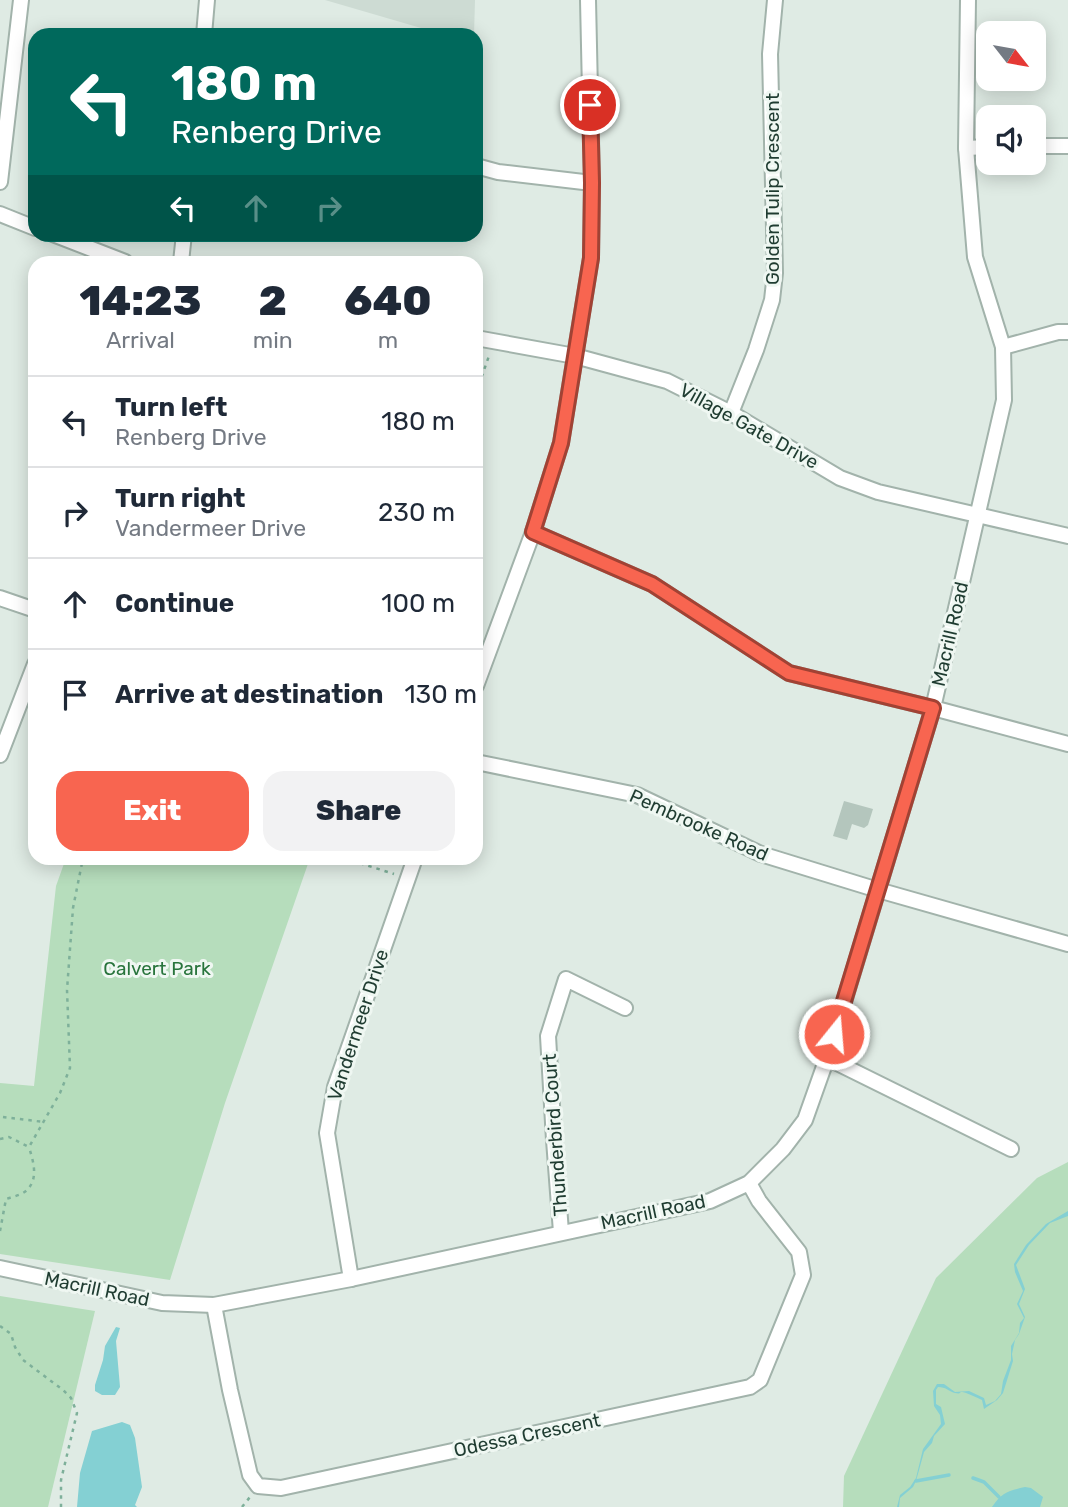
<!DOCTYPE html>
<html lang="en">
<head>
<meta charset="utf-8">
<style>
  body { margin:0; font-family:Rubik,sans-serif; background:#f2f2f3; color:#1f2937; height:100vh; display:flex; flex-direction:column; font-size:26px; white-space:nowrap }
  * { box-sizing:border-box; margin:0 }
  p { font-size:23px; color:#747a83 }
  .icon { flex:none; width:38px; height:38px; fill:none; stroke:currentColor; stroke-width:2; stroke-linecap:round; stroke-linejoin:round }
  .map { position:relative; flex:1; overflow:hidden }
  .sheet { position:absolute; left:28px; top:256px; width:455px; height:609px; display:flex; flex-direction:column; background:#fff; border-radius:21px; box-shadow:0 4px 18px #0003 }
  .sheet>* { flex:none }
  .top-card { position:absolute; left:28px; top:28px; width:455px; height:214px; border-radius:21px; box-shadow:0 4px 18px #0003; background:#00695c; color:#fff; overflow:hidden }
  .needle { width:46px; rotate:121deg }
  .fabs { position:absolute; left:976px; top:21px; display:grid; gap:14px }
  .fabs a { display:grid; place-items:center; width:70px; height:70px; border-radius:14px; background:#fff; box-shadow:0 4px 18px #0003; font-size:35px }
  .pin { position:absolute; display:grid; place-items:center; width:60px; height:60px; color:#fff; margin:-30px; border:4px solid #fff; border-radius:50%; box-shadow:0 2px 7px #0007 }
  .me { position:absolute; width:77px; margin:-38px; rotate:17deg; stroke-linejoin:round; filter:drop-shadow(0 0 5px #0008) }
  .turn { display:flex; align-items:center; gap:24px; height:147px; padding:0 28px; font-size:32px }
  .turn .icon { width:91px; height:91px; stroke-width:2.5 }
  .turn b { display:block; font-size:49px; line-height:60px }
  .lanes { display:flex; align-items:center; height:66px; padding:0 28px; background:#0003; justify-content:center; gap:35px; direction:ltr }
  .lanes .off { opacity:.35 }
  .eta { display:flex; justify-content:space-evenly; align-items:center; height:119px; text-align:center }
  .eta b { font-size:42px; font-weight:800; line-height:49px }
  .action { display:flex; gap:14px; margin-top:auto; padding:14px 28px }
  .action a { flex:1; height:80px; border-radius:21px; background:#f86550; color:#fff; font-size:28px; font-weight:800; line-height:80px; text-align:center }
  .action a+a { background:#f2f2f3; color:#1f2937 }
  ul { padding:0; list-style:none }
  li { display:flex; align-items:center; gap:21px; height:91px; padding:0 28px; border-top:2px solid #e0e1e3 }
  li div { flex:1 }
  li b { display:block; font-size:26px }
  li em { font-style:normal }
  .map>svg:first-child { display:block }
  .built { fill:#cddbd3 }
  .green { fill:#b6ddbc }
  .water { fill:#84d0d3 }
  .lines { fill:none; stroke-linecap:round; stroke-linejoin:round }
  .stream { stroke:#84d0d3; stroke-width:3.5 }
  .building { fill:#b4c6bd }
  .minor-casing { stroke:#a2b3ab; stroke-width:18 }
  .path { stroke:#7eb09a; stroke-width:2.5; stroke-dasharray:3.5 5; stroke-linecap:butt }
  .minor { stroke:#fff; stroke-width:14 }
  .route-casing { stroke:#a14234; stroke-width:18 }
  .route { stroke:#f86550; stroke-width:12 }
  .labels { text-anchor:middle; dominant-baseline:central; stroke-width:6; stroke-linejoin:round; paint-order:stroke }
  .street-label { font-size:19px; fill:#1f3c31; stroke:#eff7f2 }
  .park-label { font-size:19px; fill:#28743c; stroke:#eff7f2 }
</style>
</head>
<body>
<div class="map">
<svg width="1068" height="1507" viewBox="0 0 1068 1507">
  <rect width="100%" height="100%" fill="#dfebe4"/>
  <polygon class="built" points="325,0 475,0 474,35 445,35"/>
  <g class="green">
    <polygon points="66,858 310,858 225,1103 170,1280 0,1254 0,1083 34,1086 56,886"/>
    <polygon points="1068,1162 1068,1507 843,1507 844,1476 936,1278 1037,1178"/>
    <polygon points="0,1296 95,1311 48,1507 0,1507"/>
  </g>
  <g class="water">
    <path d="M1068,1211V1216L1050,1223L1029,1245L1016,1265L1025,1289L1019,1304L1025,1317L1019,1334L1015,1340L1012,1354L1013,1361L1003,1393L997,1400L984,1409L982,1400C977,1398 972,1395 966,1393C957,1390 963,1395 955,1393C948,1391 946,1387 938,1387L936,1390V1404L941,1407L945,1424L934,1436L932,1443L924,1452L916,1481L913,1487L900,1498L899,1507H897L900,1495L910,1487L916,1478L923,1449L941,1424L940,1415L934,1406L933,1391L937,1384H944L955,1392L969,1391L984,1398L986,1405L995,1401L1001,1394L1003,1381L1011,1360V1346L1019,1333L1020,1323L1024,1318L1017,1304L1023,1291L1015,1272L1014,1264L1026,1245L1046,1224Z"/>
    <polygon points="116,1327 120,1328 116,1341 120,1387 115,1395 102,1395 95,1391 95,1385 103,1360 105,1346"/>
    <polygon points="122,1422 130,1425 135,1438 142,1487 135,1505 137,1507 77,1507 80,1473 92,1431"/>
    <path d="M1025,1487L1031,1488L1043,1497L1040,1507H992C1002,1492 1008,1491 1025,1487Z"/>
  </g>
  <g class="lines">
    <g class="stream">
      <polyline points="973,1478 984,1482 999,1497"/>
      <polyline points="916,1481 949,1475"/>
    </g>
  </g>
  <polygon class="building" points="844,801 873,809 868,825 864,828 852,824 847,840 833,836"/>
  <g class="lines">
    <defs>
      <g id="minor">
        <polyline points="204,35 207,0"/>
        <polyline points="1034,146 1068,146"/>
        <polyline points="966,148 989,147"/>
        <polyline points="476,166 498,172 592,183"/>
        <polyline points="0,182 21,0"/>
        <polyline points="0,214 35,228"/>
        <polyline points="53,234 125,262"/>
        <polyline points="181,262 184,234"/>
        <polyline points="476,338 575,356 667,381 731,413 840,478 878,492 1068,536"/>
        <polyline points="1003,347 1058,332 1068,332"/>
        <polyline points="731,413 756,350 772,300 775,273 770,54 775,0"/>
        <polyline points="533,532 652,584 789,673 933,708 1068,744"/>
        <polyline points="0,598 35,610"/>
        <polyline points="476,686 533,532 561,443 575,356 591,258 592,183 588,0"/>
        <polyline points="0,755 35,664"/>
        <polyline points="476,762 637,795 761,854 878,890 1068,944"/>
        <polyline points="827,1058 1011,1149"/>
        <polyline points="561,1232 554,1140 548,1036 566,979 625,1008"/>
        <polyline points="0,1268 162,1303 214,1305 351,1279 710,1201 749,1183 783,1149 805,1120 827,1058 933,708 1004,400 1003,347 975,257 966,148 968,0"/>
        <polyline points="351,1279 327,1133 335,1087 415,858"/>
        <polyline points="214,1305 230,1390 250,1475 258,1486 281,1488 750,1387 760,1380 803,1275 799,1252 759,1201 749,1183"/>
      </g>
    </defs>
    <use href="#minor" class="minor-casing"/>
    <g class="path">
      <polyline points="476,393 490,353"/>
      <polyline points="344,858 394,874"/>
      <polyline points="3,1117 44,1122"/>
      <polyline points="0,1139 9,1137 29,1147 60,1093 70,1068 67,990 73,908 83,858"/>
      <path d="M0,1231L6,1199C12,1197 22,1195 27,1190C39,1178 33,1161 29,1147"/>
      <polyline points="0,1326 11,1334 15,1347 23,1360 63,1390 71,1398 77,1413 61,1480 61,1507"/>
      <polyline points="242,1507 250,1497"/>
    </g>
    <use href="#minor" class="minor"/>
  </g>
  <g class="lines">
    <defs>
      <polyline id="route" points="590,105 592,183 591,258 561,443 533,532 652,584 789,673 933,708 834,1034"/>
    </defs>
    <use href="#route" class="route-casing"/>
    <use href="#route" class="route"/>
  </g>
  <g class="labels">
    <g class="street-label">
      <text transform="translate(772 189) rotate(-90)">Golden Tulip Crescent</text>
      <text transform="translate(749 426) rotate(29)">Village Gate Drive</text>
      <text transform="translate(950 634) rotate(-77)">Macrill Road</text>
      <text transform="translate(699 825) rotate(24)">Pembrooke Road</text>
      <text transform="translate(358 1025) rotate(-72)">Vandermeer Drive</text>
      <text transform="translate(555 1135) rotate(-94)">Thunderbird Court</text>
      <text transform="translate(653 1212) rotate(-12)">Macrill Road</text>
      <text transform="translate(97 1289) rotate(12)">Macrill Road</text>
      <text transform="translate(527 1435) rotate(-12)">Odessa Crescent</text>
    </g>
    <g class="park-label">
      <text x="157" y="968">Calvert Park</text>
    </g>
  </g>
</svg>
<div class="fabs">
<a><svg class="needle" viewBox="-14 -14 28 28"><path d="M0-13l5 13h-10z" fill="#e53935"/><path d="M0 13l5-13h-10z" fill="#747a83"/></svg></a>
<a><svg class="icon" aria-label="sound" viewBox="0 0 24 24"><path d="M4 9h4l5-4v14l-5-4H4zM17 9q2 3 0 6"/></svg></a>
</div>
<div class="pin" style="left:590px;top:105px;background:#d93025"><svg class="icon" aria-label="arrive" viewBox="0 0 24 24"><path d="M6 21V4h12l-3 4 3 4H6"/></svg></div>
<svg class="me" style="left:834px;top:1034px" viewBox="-20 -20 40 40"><circle r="17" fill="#f86550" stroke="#fff" stroke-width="3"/><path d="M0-11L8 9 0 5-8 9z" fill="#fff"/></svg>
<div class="top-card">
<div class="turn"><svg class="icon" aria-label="left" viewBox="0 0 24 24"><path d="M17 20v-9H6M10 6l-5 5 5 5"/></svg><div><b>180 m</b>Renberg Drive</div></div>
<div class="lanes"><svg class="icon" aria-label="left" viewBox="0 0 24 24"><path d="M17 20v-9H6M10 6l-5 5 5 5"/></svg><svg class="icon off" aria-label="ahead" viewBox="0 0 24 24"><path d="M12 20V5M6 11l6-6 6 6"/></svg><svg class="icon off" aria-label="right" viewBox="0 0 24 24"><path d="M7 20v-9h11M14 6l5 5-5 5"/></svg></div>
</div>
<section class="sheet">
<div class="eta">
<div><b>14:23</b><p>Arrival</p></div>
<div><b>2</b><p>min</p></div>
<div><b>640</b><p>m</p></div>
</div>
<ul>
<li><svg class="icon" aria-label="left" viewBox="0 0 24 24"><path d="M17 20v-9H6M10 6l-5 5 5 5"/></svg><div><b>Turn left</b><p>Renberg Drive</p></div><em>180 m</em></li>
<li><svg class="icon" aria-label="right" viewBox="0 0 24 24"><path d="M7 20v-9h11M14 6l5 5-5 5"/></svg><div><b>Turn right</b><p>Vandermeer Drive</p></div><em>230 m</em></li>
<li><svg class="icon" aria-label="ahead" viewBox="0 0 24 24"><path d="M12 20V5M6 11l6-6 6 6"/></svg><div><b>Continue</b></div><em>100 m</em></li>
<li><svg class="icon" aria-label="arrive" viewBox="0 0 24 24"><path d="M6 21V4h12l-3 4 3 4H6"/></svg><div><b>Arrive at destination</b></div><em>130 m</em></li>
</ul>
<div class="action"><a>Exit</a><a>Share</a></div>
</section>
</div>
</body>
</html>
